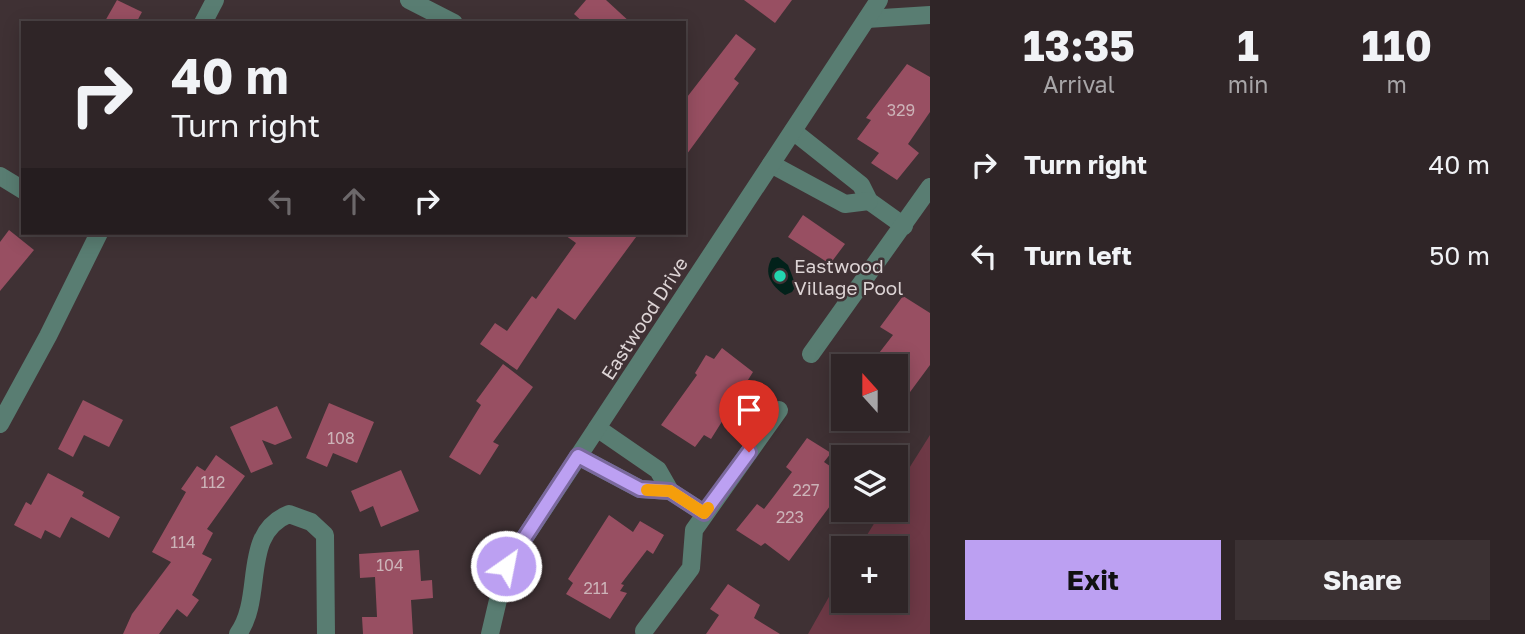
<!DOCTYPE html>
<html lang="en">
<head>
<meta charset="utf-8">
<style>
  body { margin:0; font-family:"Golos Text",sans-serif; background:#3b3133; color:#f1f3f6; height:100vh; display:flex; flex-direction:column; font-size:26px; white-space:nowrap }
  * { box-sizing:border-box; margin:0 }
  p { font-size:23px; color:#a7a5a7 }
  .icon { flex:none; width:38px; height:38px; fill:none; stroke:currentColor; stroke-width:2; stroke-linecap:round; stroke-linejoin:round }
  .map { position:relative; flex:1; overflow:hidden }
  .panel { display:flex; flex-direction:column; background:#2f2527; width:595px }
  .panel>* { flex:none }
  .top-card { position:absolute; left:21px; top:21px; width:665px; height:214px; border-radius:0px; box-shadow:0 4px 18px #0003,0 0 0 2px #4a4244; background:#2f2527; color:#f1f3f6; overflow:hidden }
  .needle { width:46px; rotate:339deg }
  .tools { position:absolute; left:831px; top:354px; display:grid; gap:14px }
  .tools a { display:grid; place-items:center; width:77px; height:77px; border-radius:0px; background:#2f2527; box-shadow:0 4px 18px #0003,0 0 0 2px #4a4244; font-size:35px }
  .pin { position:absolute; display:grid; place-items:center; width:60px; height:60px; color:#fff; margin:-72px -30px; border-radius:50% 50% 50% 0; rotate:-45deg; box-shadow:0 0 7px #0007 }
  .pin .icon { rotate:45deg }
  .me { position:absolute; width:77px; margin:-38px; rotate:33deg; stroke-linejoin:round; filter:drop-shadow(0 0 5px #0008) }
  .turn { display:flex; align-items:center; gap:24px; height:147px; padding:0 35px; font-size:32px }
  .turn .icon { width:91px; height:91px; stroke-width:2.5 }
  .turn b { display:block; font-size:49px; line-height:60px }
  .lanes { display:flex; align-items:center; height:66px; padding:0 35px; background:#0003; justify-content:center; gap:35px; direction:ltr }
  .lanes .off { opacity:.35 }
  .eta { display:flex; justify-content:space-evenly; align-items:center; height:119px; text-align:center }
  .eta b { font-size:42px; font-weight:700; line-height:49px }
  .primary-button { display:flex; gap:14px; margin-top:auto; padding:14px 35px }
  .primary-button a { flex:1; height:80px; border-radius:0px; background:#bca0f2; color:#111; font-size:28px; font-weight:700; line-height:80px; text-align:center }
  .primary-button a+a { background:#3b3133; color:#f1f3f6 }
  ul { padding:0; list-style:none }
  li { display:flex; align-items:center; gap:21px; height:91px; padding:0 35px }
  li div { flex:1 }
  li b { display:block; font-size:26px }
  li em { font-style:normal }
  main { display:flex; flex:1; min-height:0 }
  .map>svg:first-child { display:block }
  .green { fill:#6e3946 }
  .water { fill:#02211a }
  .building { fill:#984f62 }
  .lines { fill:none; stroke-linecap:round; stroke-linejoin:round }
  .minor { stroke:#597d72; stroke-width:18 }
  .route-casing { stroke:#7a689d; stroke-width:18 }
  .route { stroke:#bca0f2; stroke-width:12 }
  .slow { stroke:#f59e0b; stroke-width:12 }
  .poi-dot { fill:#23d5af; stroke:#3f3134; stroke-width:2.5 }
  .labels { text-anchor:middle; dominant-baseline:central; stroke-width:5; stroke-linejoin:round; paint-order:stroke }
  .number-label { font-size:16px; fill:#ccb3b8 }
  .poi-label { font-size:19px; fill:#ddd4d5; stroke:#3f3134; text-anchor:start }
  .street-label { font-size:19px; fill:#ddd4d5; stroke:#3f3134 }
</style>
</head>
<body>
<main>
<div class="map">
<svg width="930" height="634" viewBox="0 0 930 634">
  <rect width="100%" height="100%" fill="#3f3134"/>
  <polygon class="green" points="930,435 930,634 808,634 843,572 844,600 896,600 896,548 859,548 883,509 896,509 896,489"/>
  <path class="water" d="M778,257L788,265L796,286L792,292L785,295C771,286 763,273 772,258Z"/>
  <g class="building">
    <polygon points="117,0 142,12 136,23 104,23"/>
    <polygon points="586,0 606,0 631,23 584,23 574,14"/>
    <polygon points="744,0 792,0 775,23"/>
    <polygon points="736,34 756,49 734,79 739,83 684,158 684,101"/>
    <polygon points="907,64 930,77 930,112 908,144 919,153 897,180 871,163 879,153 857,139 871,120 866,118"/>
    <polygon points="803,215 845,244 830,264 788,237"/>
    <polygon points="9,230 34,250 0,291 0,242"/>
    <polygon points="562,233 639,233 575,320 558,308 517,370 480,344 495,323 507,331 532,296 536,299 576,243"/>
    <polygon points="903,296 930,313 930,365 896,411 896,366 869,366 893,335 880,327"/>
    <polygon points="722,348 753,372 711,439 704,435 695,447 661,425 697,375 695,373 706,355 714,359"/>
    <polygon points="503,364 533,387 493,442 499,445 480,475 449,457 481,405 476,401"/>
    <polygon points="83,400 123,420 109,447 84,435 73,457 58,449"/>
    <polygon points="329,403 374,422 357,463 333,453 327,467 306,458"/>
    <polygon points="277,406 292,438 275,445 262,440 273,464 251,473 230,427"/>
    <polygon points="807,438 831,453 824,462 843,475 830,495 836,498 789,561 765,543 761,546 736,530 757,504 764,509 774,496 792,472 786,467"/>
    <polygon points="216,455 245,476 207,529 213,533 202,554 212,559 192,595 199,600 187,617 177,609 159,634 123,634 132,614 171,562 152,552 186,492 181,489 197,466 205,471"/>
    <polygon points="401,470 419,511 381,527 373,506 360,512 351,491"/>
    <polygon points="48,473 84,492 82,496 120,517 109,538 71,517 60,538 45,530 41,539 14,525 26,502 31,505"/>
    <polygon points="609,515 633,532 640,521 664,535 653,554 647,550 621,584 624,585 620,591 627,593 610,619 566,594 573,583 568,579"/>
    <polygon points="419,550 421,581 432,580 433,598 411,600 413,634 363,634 362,617 377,617 375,577 360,578 359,554"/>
    <polygon points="728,584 760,605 754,618 780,634 706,634 719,615 710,609"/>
  </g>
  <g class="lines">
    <g class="minor">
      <polyline points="409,0 454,23"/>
      <polyline points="867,19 930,15"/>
      <polyline points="203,23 215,0"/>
      <polyline points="793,131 861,185 869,201 904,226"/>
      <polyline points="771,164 845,204 869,201"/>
      <polyline points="0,176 23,190"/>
      <polyline points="811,354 930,187"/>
      <polyline points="0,424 48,336 99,233"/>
      <polyline points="597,428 658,470 670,491 704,513"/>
      <polyline points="578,456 640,489 670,491"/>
      <polyline points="644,631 691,568 694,530 779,410"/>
      <path d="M238,634C265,596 240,534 289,514L311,522L325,535L326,634"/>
      <polyline points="490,634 506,566 879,0"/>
    </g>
  </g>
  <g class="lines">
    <defs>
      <polyline id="route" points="506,566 578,456 640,489 670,491 704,513 749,452"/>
    </defs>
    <use href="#route" class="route-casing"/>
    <use href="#route" class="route"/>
    <polyline class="slow" points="647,490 670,491 704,513 708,508"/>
  </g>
  <circle class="poi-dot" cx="780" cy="276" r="7"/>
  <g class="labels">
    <g class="number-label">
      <text x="901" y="110">329</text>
      <text x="341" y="438">108</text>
      <text x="213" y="482">112</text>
      <text x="806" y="490">227</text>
      <text x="790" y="517">223</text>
      <text x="183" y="542">114</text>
      <text x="390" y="565">104</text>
      <text x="596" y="588">211</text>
    </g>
    <g class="poi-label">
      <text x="794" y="265">Eastwood<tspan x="794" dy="22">Village Pool</tspan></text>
    </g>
    <g class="street-label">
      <text transform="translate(644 318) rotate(-57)">Eastwood Drive</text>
    </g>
  </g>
</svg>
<div class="tools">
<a><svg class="needle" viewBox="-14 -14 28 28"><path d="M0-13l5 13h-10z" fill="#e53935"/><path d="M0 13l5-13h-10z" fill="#a7a5a7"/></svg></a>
<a><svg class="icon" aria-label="layers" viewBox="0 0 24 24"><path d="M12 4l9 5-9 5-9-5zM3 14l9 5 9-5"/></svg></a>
<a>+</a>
</div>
<div class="pin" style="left:749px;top:452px;background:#d93025"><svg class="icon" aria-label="arrive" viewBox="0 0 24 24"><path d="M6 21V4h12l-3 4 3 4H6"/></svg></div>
<svg class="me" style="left:506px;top:566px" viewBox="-20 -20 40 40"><circle r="17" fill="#bca0f2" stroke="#fff" stroke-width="3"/><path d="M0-11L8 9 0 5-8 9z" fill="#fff"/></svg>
<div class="top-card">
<div class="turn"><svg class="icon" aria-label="right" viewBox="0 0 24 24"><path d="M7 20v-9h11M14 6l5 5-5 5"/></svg><div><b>40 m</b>Turn right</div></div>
<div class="lanes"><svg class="icon off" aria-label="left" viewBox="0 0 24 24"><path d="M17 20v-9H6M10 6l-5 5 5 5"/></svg><svg class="icon off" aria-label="ahead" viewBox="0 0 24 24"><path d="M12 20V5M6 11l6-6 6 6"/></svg><svg class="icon" aria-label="right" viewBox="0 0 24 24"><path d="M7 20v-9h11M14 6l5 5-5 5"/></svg></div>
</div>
</div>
<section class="panel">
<div class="eta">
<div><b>13:35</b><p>Arrival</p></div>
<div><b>1</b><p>min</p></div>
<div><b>110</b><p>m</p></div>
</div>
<ul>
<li><svg class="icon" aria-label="right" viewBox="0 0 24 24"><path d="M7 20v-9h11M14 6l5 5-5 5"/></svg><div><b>Turn right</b></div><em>40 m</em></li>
<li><svg class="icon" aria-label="left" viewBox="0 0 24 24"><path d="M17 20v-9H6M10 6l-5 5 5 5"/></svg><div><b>Turn left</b></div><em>50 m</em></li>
</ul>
<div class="primary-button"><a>Exit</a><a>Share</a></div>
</section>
</main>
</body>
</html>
